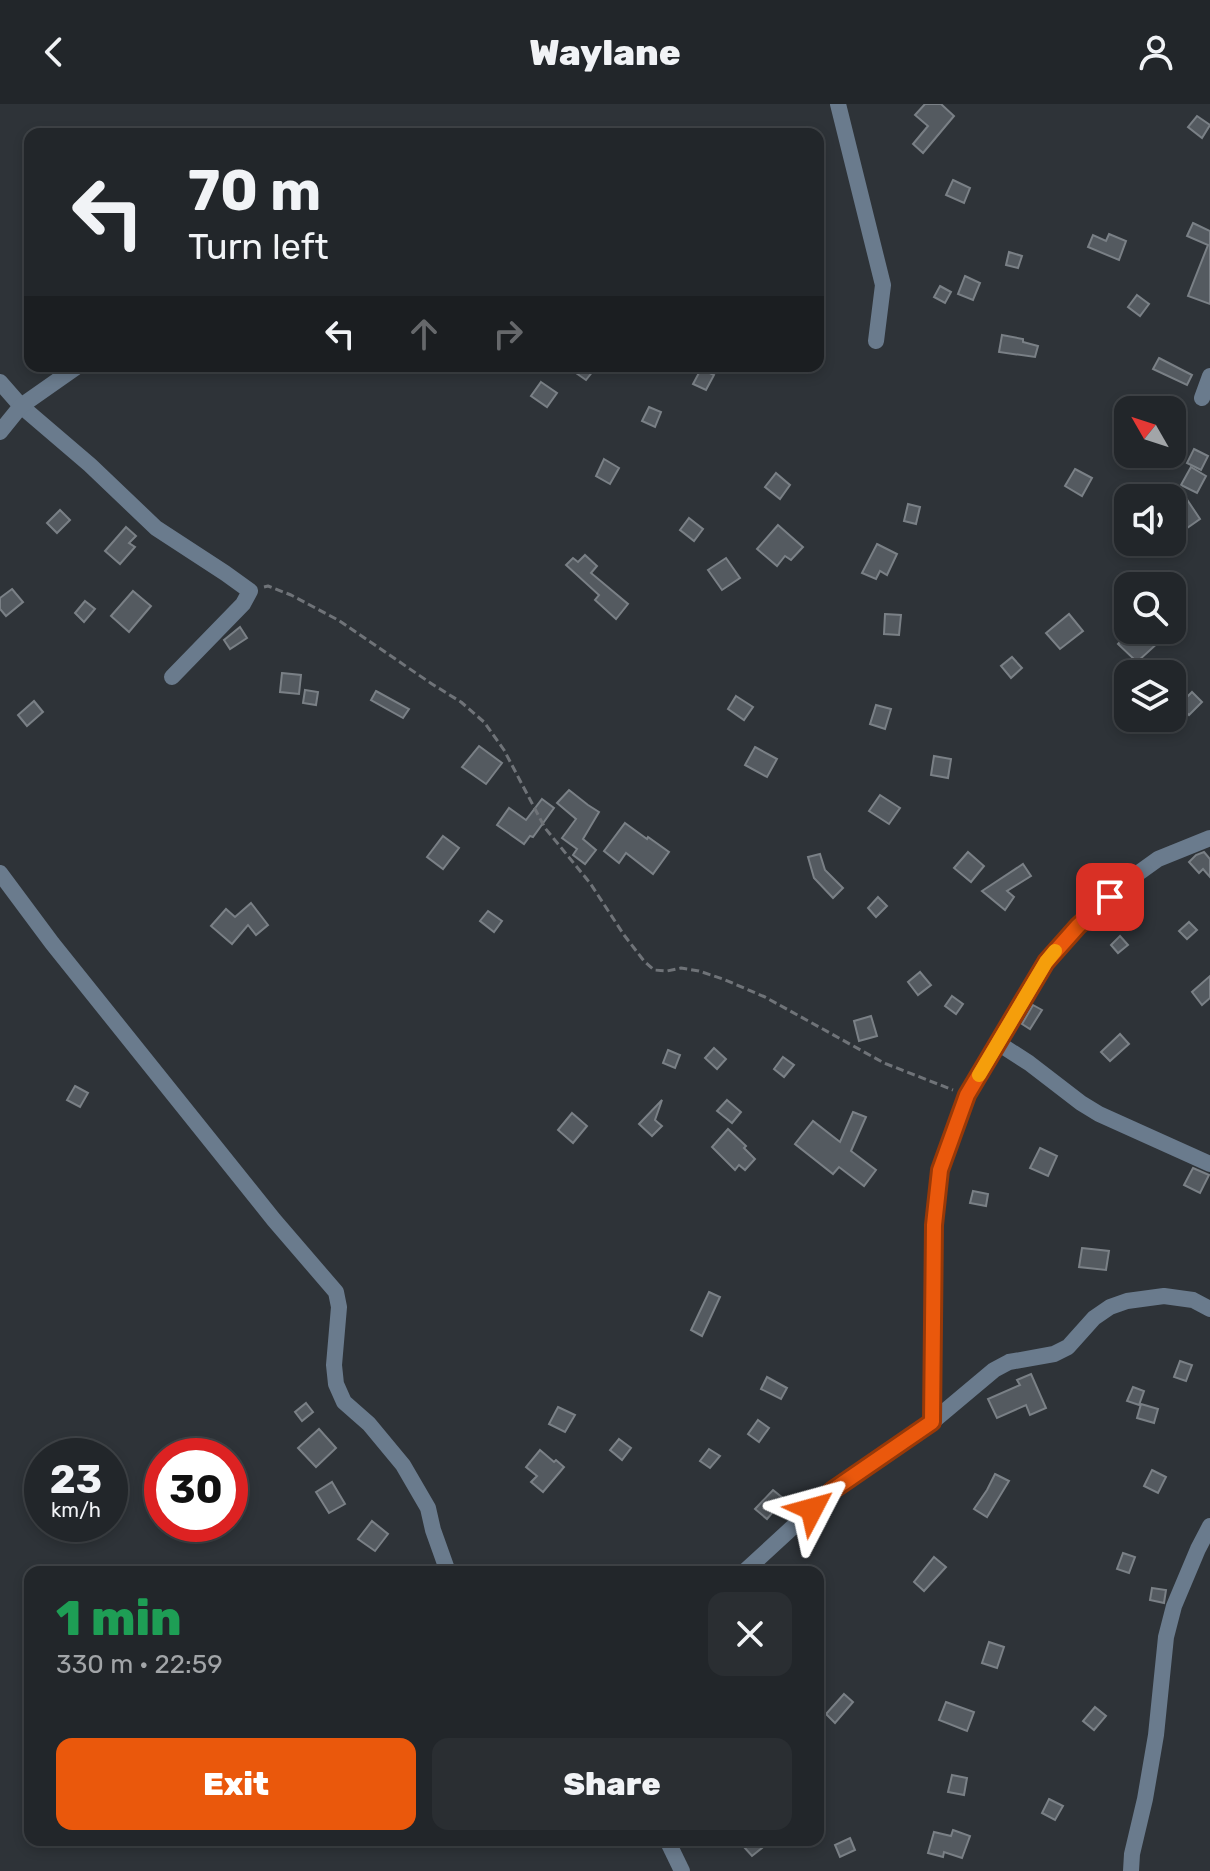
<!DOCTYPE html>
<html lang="en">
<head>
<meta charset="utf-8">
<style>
  body { margin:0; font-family:Rubik,sans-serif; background:#2a2e32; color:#f1f3f6; height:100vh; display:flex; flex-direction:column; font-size:30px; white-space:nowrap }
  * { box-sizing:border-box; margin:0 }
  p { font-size:26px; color:#a2a5a8 }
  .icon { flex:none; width:44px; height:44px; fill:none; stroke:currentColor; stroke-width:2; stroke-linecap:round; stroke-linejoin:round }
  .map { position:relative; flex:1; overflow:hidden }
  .panel { position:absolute; left:24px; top:1462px; width:800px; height:280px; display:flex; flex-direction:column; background:#22262a; border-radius:16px; box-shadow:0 4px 12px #0003,0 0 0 2px #3f4347 }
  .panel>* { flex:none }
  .banner { position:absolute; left:24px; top:24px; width:800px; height:244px; border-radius:16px; box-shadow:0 4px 12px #0003,0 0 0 2px #3f4347; background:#22262a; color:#f1f3f6; overflow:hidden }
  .needle { width:52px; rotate:309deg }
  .tools { position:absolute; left:1114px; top:292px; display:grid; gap:16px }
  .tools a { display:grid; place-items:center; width:72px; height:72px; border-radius:16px; background:#22262a; box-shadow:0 4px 12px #0003,0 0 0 2px #3f4347; font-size:40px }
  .speed { position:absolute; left:24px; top:1334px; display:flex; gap:16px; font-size:40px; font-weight:700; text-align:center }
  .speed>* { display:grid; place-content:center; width:104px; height:104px; border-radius:50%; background:#22262a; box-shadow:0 4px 12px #0003,0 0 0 2px #3f4347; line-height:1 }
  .speed small { font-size:20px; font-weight:400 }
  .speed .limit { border:12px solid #d22; background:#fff; color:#111 }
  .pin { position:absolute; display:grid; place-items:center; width:68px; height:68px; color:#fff; margin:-34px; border-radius:16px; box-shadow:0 4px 12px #0006 }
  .me { position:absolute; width:88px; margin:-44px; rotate:51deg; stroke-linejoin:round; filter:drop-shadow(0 0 6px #0008) }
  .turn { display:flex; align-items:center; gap:28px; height:168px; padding:0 32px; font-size:36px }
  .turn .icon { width:104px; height:104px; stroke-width:2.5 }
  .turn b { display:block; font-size:56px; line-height:68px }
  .lanes { display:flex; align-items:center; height:76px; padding:0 32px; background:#0003; justify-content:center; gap:40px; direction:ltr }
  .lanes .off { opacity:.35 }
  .round { display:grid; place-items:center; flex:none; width:84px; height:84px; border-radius:16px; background:#2a2e32 }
  .summary { display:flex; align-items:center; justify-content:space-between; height:136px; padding:0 32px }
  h1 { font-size:48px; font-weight:800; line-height:60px; color:#1e9e55 }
  .button { display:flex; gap:16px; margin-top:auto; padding:16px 32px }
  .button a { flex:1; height:92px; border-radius:16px; background:#ea580c; color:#fff; font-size:32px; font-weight:800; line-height:92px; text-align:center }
  .button a+a { background:#2a2e32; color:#f1f3f6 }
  header { display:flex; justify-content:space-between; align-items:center; height:104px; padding:0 32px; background:#22262a; font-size:36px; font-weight:800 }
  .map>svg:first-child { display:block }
  .building { fill:#545a60; stroke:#7a8086; stroke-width:2 }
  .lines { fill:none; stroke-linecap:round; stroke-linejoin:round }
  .path { stroke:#6f7378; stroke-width:3; stroke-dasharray:8 4; stroke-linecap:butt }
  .minor { stroke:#6a7b8d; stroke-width:16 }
  .route-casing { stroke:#983908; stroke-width:20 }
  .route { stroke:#ea580c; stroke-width:14 }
  .slow { stroke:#f59e0b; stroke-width:14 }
</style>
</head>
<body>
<header><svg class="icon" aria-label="back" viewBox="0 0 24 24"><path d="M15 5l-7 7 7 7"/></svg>Waylane<svg class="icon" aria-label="person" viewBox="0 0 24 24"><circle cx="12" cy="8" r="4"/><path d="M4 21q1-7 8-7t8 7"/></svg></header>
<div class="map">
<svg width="1210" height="1767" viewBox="0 0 1210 1767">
  <rect width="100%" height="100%" fill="#2e3338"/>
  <g class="building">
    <polygon points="925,0 941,0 954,12 923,49 913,40 928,22 915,11"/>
    <polygon points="1197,12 1210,21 1202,34 1188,23"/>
    <polygon points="953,76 970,84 964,99 946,91"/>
    <polygon points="1193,119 1210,127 1210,200 1188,192 1208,141 1187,132"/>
    <polygon points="1109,130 1126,137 1119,156 1088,143 1093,131 1106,137"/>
    <polygon points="1009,148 1022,152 1018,164 1006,161"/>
    <polygon points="965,172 980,179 973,196 958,190"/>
    <polygon points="940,182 951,188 945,199 934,193"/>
    <polygon points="1137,191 1149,200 1140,212 1128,203"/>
    <polygon points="1002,231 1023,235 1023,238 1038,242 1035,253 999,248"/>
    <polygon points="1159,254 1192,271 1187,281 1153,265"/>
    <polygon points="581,262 597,262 586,276 576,269"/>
    <polygon points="701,265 714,271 706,286 693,280"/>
    <polygon points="541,278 557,289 547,303 531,292"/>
    <polygon points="649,303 661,308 655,323 642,317"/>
    <polygon points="1194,345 1208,352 1201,366 1187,359"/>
    <polygon points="604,355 619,364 610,380 596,372"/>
    <polygon points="1191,363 1206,372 1197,389 1181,381"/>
    <polygon points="1075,365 1092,374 1082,392 1065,382"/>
    <polygon points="776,369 790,381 780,395 765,383"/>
    <polygon points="1186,394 1200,415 1187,424 1173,403"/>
    <polygon points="908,400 920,403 916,420 904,417"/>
    <polygon points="60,406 70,416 57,429 47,419"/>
    <polygon points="689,414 703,425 694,437 680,426"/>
    <polygon points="778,421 803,443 791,456 785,452 777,462 757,445"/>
    <polygon points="126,423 136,432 129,439 135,443 120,460 105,447"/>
    <polygon points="877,440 897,450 887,471 880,467 876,475 862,469"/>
    <polygon points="585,451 597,462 591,469 628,500 616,515 595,496 599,491 566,461 573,454 578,458"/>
    <polygon points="726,454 740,474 722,486 708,466"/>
    <polygon points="12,485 23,498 6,512 0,505 0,494"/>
    <polygon points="133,487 151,502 129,528 111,512"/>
    <polygon points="85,497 95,505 84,518 75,509"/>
    <polygon points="885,510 901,511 899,531 884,530"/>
    <polygon points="1069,510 1083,527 1060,545 1046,529"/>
    <polygon points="240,523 247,534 230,545 224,536"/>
    <polygon points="1131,526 1172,526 1137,558 1118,540"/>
    <polygon points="1012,553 1022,564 1011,574 1001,562"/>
    <polygon points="282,569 301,571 299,590 280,588"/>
    <polygon points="305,586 318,588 316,601 303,599"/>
    <polygon points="376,587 409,605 403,614 371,596"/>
    <polygon points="1192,588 1202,598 1189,611 1179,601"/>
    <polygon points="736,592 753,603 744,616 728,605"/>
    <polygon points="34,597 43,608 27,622 18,611"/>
    <polygon points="876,601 891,605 885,625 870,620"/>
    <polygon points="479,642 502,659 486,680 462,663"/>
    <polygon points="755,643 777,655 767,673 745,661"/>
    <polygon points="934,652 951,655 948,674 931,671"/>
    <polygon points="569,686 588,701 599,708 583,735 596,746 585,760 573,751 577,745 562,734 576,715 557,699"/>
    <polygon points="880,691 900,704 889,720 869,707"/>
    <polygon points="542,695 554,704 533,733 530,732 524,740 497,721 509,704 526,716"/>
    <polygon points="625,719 647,735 648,733 669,748 653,770 626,749 619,759 604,747"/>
    <polygon points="443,732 459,744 443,765 427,753"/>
    <polygon points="968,748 984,762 971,778 954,764"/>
    <polygon points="1204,748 1210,755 1210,773 1203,765 1199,769 1189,758 1196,751"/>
    <polygon points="820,750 825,766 843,784 833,794 814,774 808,753"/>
    <polygon points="1023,760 1031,772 1007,787 1014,793 1005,806 982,787"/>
    <polygon points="878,793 887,802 876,813 868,804"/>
    <polygon points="251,799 268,821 256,831 248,821 232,840 211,822 226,805 235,813"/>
    <polygon points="488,807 502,817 494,828 480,817"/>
    <polygon points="1189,818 1197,826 1187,835 1179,827"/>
    <polygon points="1120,832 1128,841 1118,849 1111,841"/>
    <polygon points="920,868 931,881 918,891 908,878"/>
    <polygon points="1210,872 1210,894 1202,901 1192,888"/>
    <polygon points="952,892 963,900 956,910 945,902"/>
    <polygon points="1033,901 1042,906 1030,925 1022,920"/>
    <polygon points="871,912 877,932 859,937 854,917"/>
    <polygon points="1120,930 1129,940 1110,957 1101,948"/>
    <polygon points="714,944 726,955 717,965 705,954"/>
    <polygon points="668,946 680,951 675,964 663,959"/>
    <polygon points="783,953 794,961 784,973 774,965"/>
    <polygon points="75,982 88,989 80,1003 67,996"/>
    <polygon points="662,996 655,1016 662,1022 652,1032 639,1020"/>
    <polygon points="727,996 741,1008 732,1019 717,1007"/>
    <polygon points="853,1008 866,1013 851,1047 876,1066 864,1082 839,1063 833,1070 795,1040 813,1017 840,1038"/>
    <polygon points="572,1009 587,1022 573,1039 558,1026"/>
    <polygon points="728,1025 746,1042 744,1044 755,1055 745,1066 739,1061 735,1066 712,1043"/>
    <polygon points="1040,1044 1057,1052 1048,1072 1030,1064"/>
    <polygon points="1193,1064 1209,1071 1200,1089 1184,1081"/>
    <polygon points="973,1087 988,1090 986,1102 970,1099"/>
    <polygon points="1082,1144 1109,1147 1106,1166 1079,1163"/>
    <polygon points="709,1188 720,1193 702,1232 691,1226"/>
    <polygon points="1180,1257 1192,1261 1186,1277 1174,1273"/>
    <polygon points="1031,1270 1046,1304 1030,1311 1026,1301 997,1314 988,1295 1020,1281 1017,1276"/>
    <polygon points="767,1273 787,1284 781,1295 761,1285"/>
    <polygon points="1133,1283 1144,1287 1139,1301 1127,1297"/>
    <polygon points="306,1299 313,1308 302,1317 295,1308"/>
    <polygon points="1141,1300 1158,1305 1154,1319 1137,1314"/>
    <polygon points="558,1303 575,1311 565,1328 549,1320"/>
    <polygon points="758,1316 769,1324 759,1338 748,1330"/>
    <polygon points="319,1325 336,1344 316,1363 298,1344"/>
    <polygon points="619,1335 631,1344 622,1356 610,1346"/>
    <polygon points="709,1345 720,1352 710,1364 700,1357"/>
    <polygon points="540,1346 554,1358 556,1356 564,1363 543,1388 531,1378 537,1372 526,1363"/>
    <polygon points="1152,1366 1166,1373 1158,1389 1144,1382"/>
    <polygon points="995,1370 1009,1377 987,1413 974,1405 987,1386"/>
    <polygon points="332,1378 345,1400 329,1409 316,1388"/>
    <polygon points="773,1386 784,1395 767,1415 755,1405"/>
    <polygon points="372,1417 388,1430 375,1447 358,1435"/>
    <polygon points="1123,1449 1135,1453 1129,1469 1117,1465"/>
    <polygon points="934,1453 946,1463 924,1487 914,1478"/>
    <polygon points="1152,1484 1166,1486 1164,1499 1150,1496"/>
    <polygon points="989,1538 1004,1543 997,1564 982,1559"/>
    <polygon points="844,1590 853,1598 835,1619 826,1610"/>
    <polygon points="946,1598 974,1608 967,1627 939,1616"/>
    <polygon points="1095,1603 1106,1612 1094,1626 1083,1617"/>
    <polygon points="952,1671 967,1674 964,1691 948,1688"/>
    <polygon points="1049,1695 1063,1702 1055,1716 1042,1709"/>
    <polygon points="953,1726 970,1732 962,1754 944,1748 943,1753 928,1749 934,1728 951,1732"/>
    <polygon points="850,1734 855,1746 840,1753 835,1741"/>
    <polygon points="752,1736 772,1736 752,1752 744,1743"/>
  </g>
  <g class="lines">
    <polyline class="path" points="264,483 268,482 291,491 338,516 432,580 461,598 484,618 504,646 545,724 590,779 624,831 644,857 654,866 667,867 681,864 699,867 723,875 765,893 884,959 953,986"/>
    <g class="minor">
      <polyline points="838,0 883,181 876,237"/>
      <polyline points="0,278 21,302 90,361 156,424 225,469 250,487 243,500 172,573"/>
      <polyline points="1202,294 1210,272"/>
      <polyline points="0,328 21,302 78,262"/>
      <polyline points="0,769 52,839 274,1116 336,1188 339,1203 334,1261 336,1280 344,1298 369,1320 403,1361 428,1404 433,1426 448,1468"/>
      <polyline points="998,939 1029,959 1081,999 1099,1010 1210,1060"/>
      <polyline points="932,1318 994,1266 1009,1258 1054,1250 1068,1243 1094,1214 1110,1203 1127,1197 1164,1192 1193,1196 1210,1205"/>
      <polyline points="744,1468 833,1386 932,1318 934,1121 940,1066 967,991 1046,858 1078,822 1126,778 1158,755 1210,734"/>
      <polyline points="667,1736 682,1767"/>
      <polyline points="1131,1767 1132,1750 1145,1695 1156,1631 1166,1533 1174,1502 1198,1445 1210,1422"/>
    </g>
  </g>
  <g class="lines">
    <defs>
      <polyline id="route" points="812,1405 833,1386 932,1318 934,1121 940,1066 967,991 1046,858 1078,822 1110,793"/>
    </defs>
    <use href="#route" class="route-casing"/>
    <use href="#route" class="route"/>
    <polyline class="slow" points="979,971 1046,858 1055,847"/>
  </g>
</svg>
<div class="tools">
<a><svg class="needle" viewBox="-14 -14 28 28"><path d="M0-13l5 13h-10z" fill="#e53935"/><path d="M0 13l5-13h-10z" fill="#a2a5a8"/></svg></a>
<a><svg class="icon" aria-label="sound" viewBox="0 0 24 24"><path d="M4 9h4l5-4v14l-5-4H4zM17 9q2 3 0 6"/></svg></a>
<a><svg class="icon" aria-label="search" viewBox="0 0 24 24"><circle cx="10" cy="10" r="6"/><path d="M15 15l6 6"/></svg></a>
<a><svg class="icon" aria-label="layers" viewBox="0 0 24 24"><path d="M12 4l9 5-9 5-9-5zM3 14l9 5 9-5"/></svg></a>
</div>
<div class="speed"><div>23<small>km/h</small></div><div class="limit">30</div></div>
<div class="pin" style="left:1110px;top:793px;background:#d93025"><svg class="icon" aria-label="arrive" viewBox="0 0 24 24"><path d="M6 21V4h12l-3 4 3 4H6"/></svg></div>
<svg class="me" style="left:812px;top:1405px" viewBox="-20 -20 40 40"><path d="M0-17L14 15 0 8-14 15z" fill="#ea580c" stroke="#fff" stroke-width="4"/></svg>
<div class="banner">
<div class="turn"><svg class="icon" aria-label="left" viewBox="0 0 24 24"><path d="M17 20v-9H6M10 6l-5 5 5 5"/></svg><div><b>70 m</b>Turn left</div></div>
<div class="lanes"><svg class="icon" aria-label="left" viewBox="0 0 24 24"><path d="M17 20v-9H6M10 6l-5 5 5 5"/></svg><svg class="icon off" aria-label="ahead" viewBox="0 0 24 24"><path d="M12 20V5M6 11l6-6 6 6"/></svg><svg class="icon off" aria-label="right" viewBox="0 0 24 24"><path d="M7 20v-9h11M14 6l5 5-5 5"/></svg></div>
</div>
<section class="panel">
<div class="summary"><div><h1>1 min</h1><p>330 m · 22:59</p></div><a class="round"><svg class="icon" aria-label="close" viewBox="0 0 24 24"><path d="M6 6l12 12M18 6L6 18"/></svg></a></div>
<div class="button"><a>Exit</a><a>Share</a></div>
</section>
</div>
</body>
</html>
